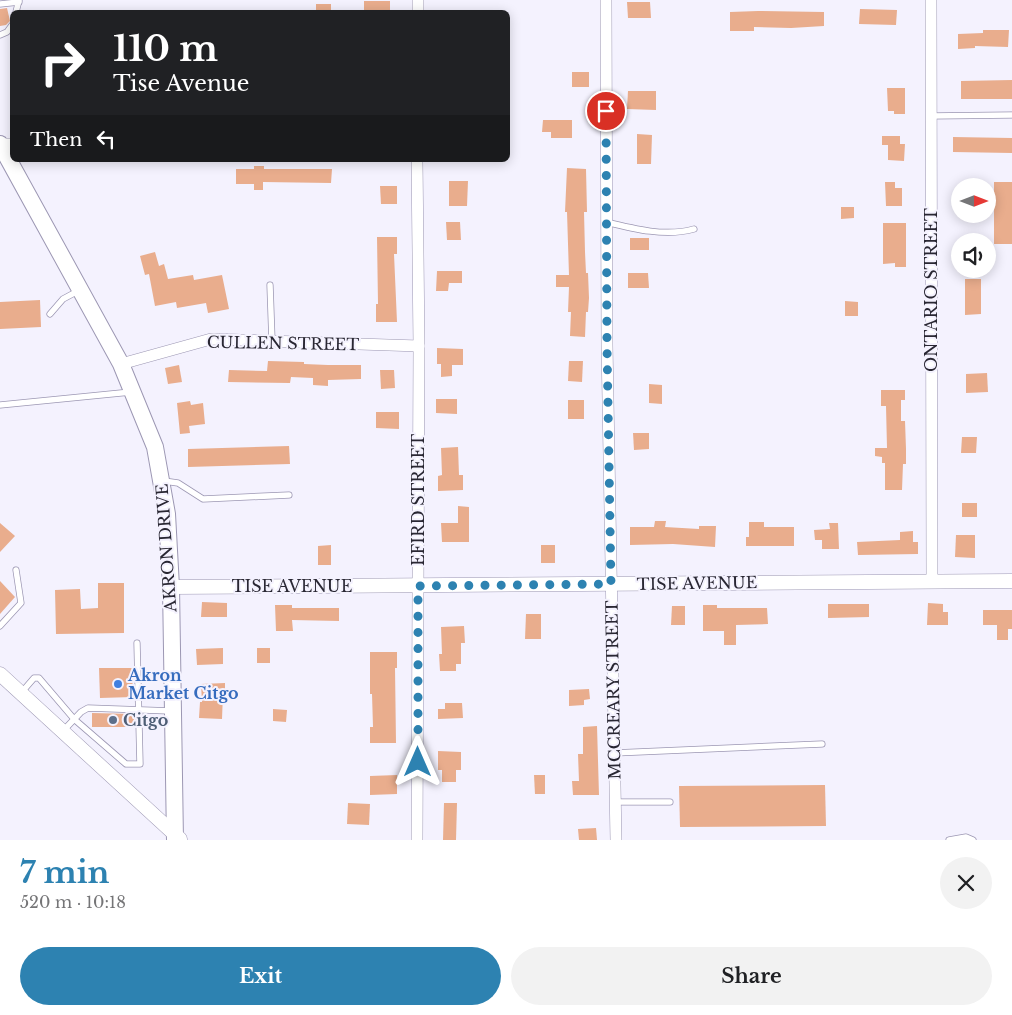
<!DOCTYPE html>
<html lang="en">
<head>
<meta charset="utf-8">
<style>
  body { margin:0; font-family:"Libre Baskerville",serif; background:#f2f2f2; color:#202124; height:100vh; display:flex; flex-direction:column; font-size:19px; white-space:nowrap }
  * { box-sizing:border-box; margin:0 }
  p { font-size:16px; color:#757577 }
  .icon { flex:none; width:28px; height:28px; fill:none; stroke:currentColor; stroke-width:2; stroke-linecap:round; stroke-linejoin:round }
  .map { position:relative; height:840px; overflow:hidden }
  .drawer { display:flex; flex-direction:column; background:#fff; flex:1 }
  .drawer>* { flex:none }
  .top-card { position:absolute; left:10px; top:10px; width:500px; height:152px; border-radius:8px; box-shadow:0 2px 12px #0003; background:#202124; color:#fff; overflow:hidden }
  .needle { width:32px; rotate:90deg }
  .buttons { position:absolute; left:951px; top:178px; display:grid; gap:10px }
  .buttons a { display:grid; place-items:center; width:45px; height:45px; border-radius:50%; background:#fff; box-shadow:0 2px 12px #0003; font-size:25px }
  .pin { position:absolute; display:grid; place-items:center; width:42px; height:42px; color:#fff; margin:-21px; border:2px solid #fff; border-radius:50%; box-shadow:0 1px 5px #0007 }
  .me { position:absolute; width:55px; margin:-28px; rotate:0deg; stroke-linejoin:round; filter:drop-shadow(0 0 4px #0008) }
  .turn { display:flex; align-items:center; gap:18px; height:105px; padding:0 20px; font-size:22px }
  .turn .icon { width:65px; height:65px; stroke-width:2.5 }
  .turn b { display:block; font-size:35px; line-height:42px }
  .then { display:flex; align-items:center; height:48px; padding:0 20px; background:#0003; gap:10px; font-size:19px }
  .round { display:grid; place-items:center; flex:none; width:52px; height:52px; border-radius:26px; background:#f2f2f2 }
  .headline { display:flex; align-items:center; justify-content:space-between; height:85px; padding:0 20px }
  h1 { font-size:30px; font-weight:700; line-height:38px; color:#2d82b1 }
  .button { display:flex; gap:10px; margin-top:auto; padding:10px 20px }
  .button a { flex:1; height:58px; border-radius:30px; background:#2d82b1; color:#fff; font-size:20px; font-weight:700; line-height:58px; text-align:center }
  .button a+a { background:#f2f2f2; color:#202124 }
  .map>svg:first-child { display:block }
  .building { fill:#e9ad8d }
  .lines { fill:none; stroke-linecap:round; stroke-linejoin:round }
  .service-casing { stroke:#9c97b3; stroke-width:7 }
  .minor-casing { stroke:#9c97b3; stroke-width:12 }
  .tertiary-casing { stroke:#9c97b3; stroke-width:15 }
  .secondary-casing { stroke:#9c97b3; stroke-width:18 }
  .service { stroke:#fff; stroke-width:5.5 }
  .minor { stroke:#fff; stroke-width:11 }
  .tertiary { stroke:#fff; stroke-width:14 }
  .secondary { stroke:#fff; stroke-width:16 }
  .route { stroke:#2d82b1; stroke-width:9; stroke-dasharray:0 16.2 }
  .shop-dot { fill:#3f7fe0; stroke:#f4f2fe; stroke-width:2 }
  .service-dot { fill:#5c6f8a; stroke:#f4f2fe; stroke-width:2 }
  .labels { text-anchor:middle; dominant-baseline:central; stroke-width:4; stroke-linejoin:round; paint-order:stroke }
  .street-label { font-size:16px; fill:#292733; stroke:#f4f2fe }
  .shop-label { font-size:16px; font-weight:bold; fill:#366cbe; stroke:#f4f2fe; text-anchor:start }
  .service-label { font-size:16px; font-weight:bold; fill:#4e5e75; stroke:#f4f2fe; text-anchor:start }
</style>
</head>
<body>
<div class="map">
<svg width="1012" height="840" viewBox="0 0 1012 840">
  <rect width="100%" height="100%" fill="#f4f2fe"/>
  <g class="building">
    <rect x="364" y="1" width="26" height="11"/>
    <polygon points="627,2 650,2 651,18 628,18"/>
    <rect x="316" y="4" width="15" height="8"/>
    <polygon points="7,8 10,21 6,25 0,26 0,9"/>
    <polygon points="860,9 897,10 896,25 859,24"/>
    <polygon points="758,11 824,12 824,26 791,28 754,27 754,31 730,31 730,12"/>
    <polygon points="983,30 1009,30 1008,47 975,46 975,48 958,49 958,34 983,33"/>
    <rect x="572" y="72" width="17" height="15"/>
    <polygon points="1012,80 1012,99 961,99 961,81"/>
    <polygon points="887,88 905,88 905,114 894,114 894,111 888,111"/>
    <polygon points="628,91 656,91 656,110 627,109"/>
    <polygon points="543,120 572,120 572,138 551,138 551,132 542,132"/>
    <polygon points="637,134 652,135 651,164 637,164"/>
    <polygon points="882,136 900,136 900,144 905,144 904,161 888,160 888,145 882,145"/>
    <polygon points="953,137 1012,138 1012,153 953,152"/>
    <polygon points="254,166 264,166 264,169 332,169 331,183 263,182 263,190 254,190 254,184 236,184 236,169 254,169"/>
    <polygon points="567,168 586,169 587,212 584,212 585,252 586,273 588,273 589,298 588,312 586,312 585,337 570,336 571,312 568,312 569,287 556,287 556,275 569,275 567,212 565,212"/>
    <polygon points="449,181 468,181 467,206 449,206"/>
    <polygon points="885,182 895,182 895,188 902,188 902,206 886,206"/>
    <rect x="994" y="182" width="18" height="62"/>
    <polygon points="380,186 397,186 397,204 381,204"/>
    <polygon points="841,207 854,207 854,218 841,219"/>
    <polygon points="446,222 460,222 461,240 447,240"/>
    <polygon points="883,223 906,223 906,267 895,267 895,263 883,264"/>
    <polygon points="377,237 397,237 397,254 394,254 397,322 376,322 376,304 378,304"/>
    <rect x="630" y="238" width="19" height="12"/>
    <polygon points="155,252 159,266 164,264 168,279 193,275 194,280 222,275 229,309 208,313 206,303 177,308 176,302 155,306 149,274 145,275 140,256"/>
    <polygon points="437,271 462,271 462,283 449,283 448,291 436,291"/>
    <polygon points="628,273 648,273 649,288 628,288"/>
    <polygon points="965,279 981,279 981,314 965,315"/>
    <polygon points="40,300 41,327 0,329 0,302"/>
    <polygon points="845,301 858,302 858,316 845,316"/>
    <polygon points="437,348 463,349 463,365 452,365 452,376 441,377 441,364 437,364"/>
    <polygon points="268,361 304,362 304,364 328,365 361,365 361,379 328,380 328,386 313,385 313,378 291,377 290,383 228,382 229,370 267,371"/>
    <polygon points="569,361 583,361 582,382 568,381"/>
    <polygon points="179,365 182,382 168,384 165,368"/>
    <polygon points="380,370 394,370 395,388 381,389"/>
    <polygon points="987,373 988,392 966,393 966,374"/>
    <polygon points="649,384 662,385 662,404 649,403"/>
    <polygon points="881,390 905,390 905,400 901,400 901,421 905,421 906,449 906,464 903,464 902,490 885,490 885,463 882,463 882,457 875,456 875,448 887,448 886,406 881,406"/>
    <polygon points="436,399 457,399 457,414 436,413"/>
    <rect x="568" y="400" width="16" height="19"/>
    <polygon points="190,401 191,405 203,403 205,424 189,426 190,433 180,434 177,403"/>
    <polygon points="376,412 399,412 399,429 376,428"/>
    <polygon points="633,433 649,433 649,449 634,450"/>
    <polygon points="962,437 977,437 976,453 961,453"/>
    <polygon points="289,446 290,464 188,467 188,449"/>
    <polygon points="458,447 459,475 463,475 463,490 438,491 438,476 442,475 441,448"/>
    <rect x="962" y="503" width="15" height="14"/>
    <polygon points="458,506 469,507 469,542 442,542 441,523 458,523"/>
    <polygon points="655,521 666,521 665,527 699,529 699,526 716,526 715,547 673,544 630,545 630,527 654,527"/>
    <polygon points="749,522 764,522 764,527 794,527 794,546 746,546 746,537 749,537"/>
    <polygon points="0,523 15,536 0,552"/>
    <polygon points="829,523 838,523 839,549 822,549 822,540 815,540 814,530 830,529"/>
    <polygon points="913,531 913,542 918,542 918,554 858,555 857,542 900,540 900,532"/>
    <polygon points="956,535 975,535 975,558 955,557"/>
    <polygon points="331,545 331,565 318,565 318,546"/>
    <rect x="541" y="545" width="14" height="18"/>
    <polygon points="0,581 15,597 0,614"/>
    <polygon points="98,583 124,583 124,633 56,634 55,590 80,589 81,609 98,608"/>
    <polygon points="202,602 227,603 227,617 201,617"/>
    <polygon points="928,603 943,604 943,612 948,612 948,625 927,625"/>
    <polygon points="828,604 869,604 869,617 828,618"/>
    <polygon points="275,605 292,605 292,608 339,608 339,621 292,620 293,631 276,631"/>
    <polygon points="703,605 717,605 717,608 767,608 768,624 736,625 736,645 724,645 724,631 703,631"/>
    <polygon points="672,606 685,606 685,625 671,625"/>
    <polygon points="983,610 1012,610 1012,629 1008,629 1008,640 997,640 997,625 983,625"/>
    <polygon points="526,614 541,614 541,639 525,639"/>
    <polygon points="464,626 465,643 461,643 461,664 456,664 456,671 440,671 439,654 442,654 441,627"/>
    <polygon points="223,648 223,664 197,665 196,649"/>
    <rect x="257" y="648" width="13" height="15"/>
    <polygon points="370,652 397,652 397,668 395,668 396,743 370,743 370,727 373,727 372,694 370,694"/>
    <polygon points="99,668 132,668 133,697 100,698"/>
    <polygon points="225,683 225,693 223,693 222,719 199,718 200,702 202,702 201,684"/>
    <polygon points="589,689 590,699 584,700 584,705 569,706 569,690"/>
    <polygon points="445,703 462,703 463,718 438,719 438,709 445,709"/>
    <polygon points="273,709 287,710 286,722 273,721"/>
    <polygon points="92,713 134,714 134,727 92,727"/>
    <polygon points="597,726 599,795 573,795 572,781 579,781 578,754 583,754 583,727"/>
    <polygon points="438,751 461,752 461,770 456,770 456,782 442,782 442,770 438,770"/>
    <polygon points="397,775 397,794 370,795 370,776"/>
    <polygon points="534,775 545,775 545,794 535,794"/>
    <polygon points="825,785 826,826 680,827 679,786"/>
    <polygon points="348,803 370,804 369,825 347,824"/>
    <polygon points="444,803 457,803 456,840 443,840"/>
    <polygon points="596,828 597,840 579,840 578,829"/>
  </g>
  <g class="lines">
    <defs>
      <g id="service">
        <polyline points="0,4 19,2"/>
        <polyline points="16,12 19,0"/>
        <polyline points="0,35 7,32 12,25"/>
        <polyline points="930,116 1012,115"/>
        <path d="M606,222C634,229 666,237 694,229"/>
        <polyline points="270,285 272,341"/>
        <polyline points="50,314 63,299 78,291"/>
        <polyline points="0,405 131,392"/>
        <polyline points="164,481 178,483 203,499 289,495"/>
        <polyline points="0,626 21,603 16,570"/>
        <polyline points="21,693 34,678 39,678 74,719 126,764 140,764 137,643"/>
        <polyline points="63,731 81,712 88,708 171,711"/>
        <polyline points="614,753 822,744"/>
        <polyline points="615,802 670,802"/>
        <polyline points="949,840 966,837 973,840"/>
      </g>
      <g id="minor">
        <polyline points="418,0 418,12"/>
        <polyline points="606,0 607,345 616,840"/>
        <polyline points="931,0 932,581"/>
        <polyline points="0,144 12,144"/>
        <polyline points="417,160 419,346 417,840"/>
        <polyline points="121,364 211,339 419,346"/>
      </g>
      <g id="tertiary">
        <polyline points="171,587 1012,581"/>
        <polyline points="0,674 180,839"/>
      </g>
      <polyline id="secondary" points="0,144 121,364 155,447 167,514 171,587 175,840"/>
    </defs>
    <use href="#service" class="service-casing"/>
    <use href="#minor" class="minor-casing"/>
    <use href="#tertiary" class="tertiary-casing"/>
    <use href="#secondary" class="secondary-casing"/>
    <use href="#service" class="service"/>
    <use href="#minor" class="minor"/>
    <use href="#tertiary" class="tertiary"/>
    <use href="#secondary" class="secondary"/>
  </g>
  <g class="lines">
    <polyline class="route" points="418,762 418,586 611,584 607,345 606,111"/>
  </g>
  <circle class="shop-dot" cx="118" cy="684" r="5"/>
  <circle class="service-dot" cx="113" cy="720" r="5"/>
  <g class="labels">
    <g class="street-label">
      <text transform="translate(931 290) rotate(-90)">ONTARIO STREET</text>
      <text transform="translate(283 343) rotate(1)">CULLEN STREET</text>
      <text transform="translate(418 500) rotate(-90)">EFIRD STREET</text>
      <text transform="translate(166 548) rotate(-94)">AKRON DRIVE</text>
      <text transform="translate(697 583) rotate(-1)">TISE AVENUE</text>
      <text x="292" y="586">TISE AVENUE</text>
      <text transform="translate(613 690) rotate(-91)">MCCREARY STREET</text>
    </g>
    <g class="shop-label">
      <text x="128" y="675">Akron<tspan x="128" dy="18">Market Citgo</tspan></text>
    </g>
    <g class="service-label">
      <text x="123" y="720">Citgo</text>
    </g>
  </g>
</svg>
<div class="buttons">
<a><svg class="needle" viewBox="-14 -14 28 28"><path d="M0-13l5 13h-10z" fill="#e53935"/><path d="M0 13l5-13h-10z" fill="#757577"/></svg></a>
<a><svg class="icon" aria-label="sound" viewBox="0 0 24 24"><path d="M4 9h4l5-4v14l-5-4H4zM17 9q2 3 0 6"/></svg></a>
</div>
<div class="pin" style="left:606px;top:111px;background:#d93025"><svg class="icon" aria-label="arrive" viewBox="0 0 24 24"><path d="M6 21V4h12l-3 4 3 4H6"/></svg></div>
<svg class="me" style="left:418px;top:762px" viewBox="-20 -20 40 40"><path d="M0-17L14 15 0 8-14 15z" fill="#2d82b1" stroke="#fff" stroke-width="4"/></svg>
<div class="top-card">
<div class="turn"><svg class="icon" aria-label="right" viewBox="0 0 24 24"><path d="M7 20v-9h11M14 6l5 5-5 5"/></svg><div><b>110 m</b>Tise Avenue</div></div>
<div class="then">Then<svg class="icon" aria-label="left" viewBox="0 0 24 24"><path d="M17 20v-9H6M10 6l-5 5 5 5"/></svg></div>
</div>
</div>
<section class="drawer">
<div class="headline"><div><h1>7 min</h1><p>520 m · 10:18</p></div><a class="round"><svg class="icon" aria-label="close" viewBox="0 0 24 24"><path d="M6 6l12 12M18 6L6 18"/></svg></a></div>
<div class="button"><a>Exit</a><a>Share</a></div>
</section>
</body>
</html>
